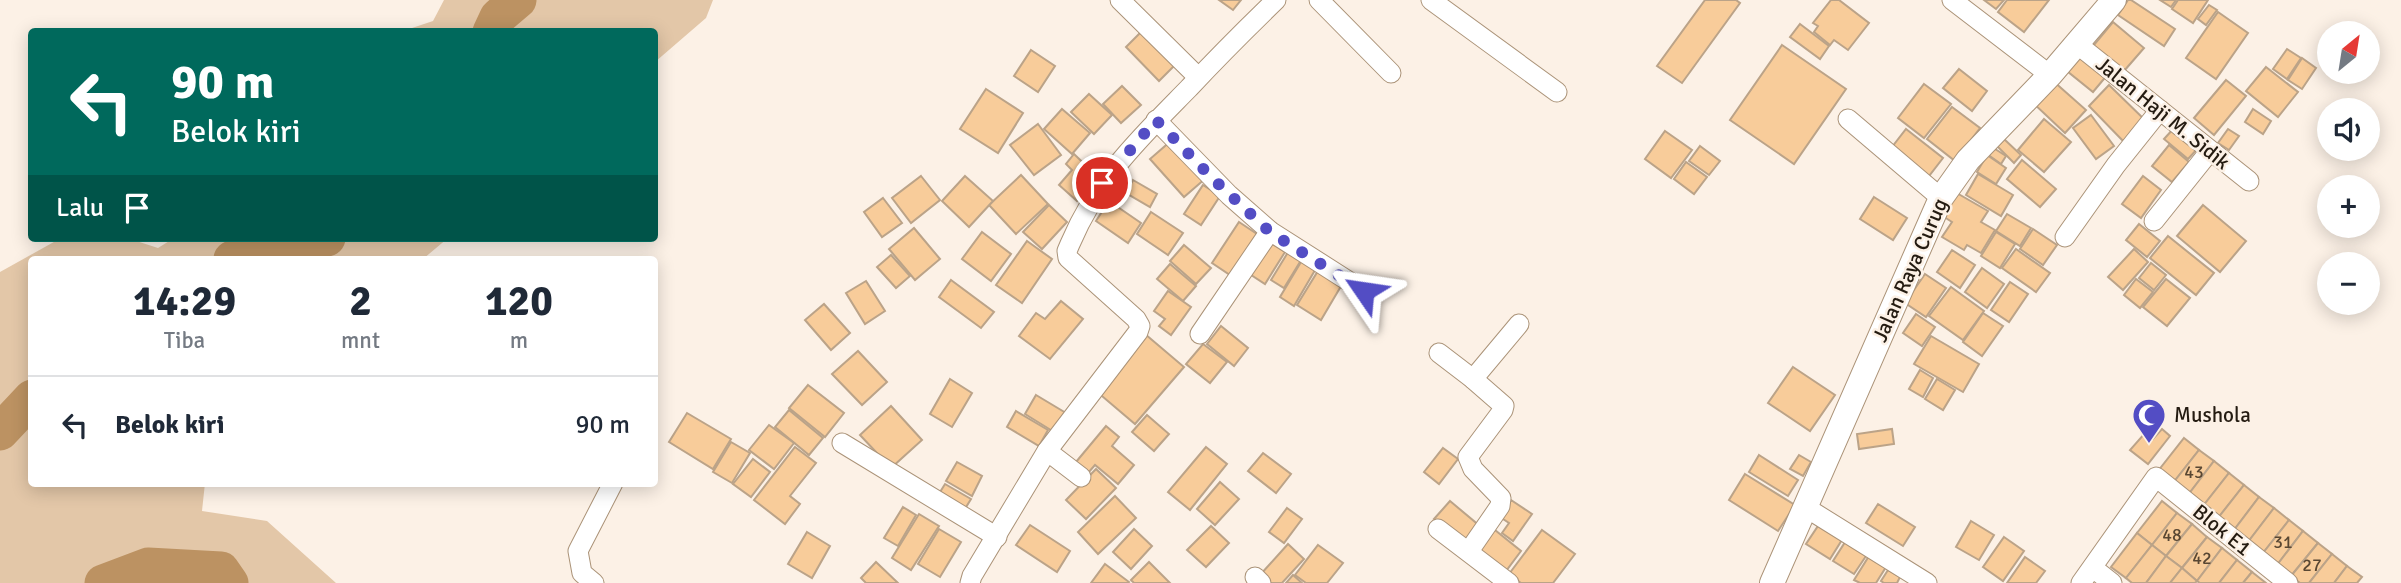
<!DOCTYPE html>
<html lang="id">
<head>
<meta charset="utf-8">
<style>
  body { margin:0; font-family:Signika,sans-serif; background:#f6f6f7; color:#1f2937; height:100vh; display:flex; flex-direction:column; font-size:26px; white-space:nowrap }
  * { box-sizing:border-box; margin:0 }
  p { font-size:23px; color:#747a83 }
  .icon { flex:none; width:38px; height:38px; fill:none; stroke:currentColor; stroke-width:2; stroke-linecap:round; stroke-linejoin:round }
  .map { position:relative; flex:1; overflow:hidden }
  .details { position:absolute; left:28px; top:256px; width:630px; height:231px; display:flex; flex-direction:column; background:#fff; border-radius:7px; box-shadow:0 4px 18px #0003 }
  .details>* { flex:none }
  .guide { position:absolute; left:28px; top:28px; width:630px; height:214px; border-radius:7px; box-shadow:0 4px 18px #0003; background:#00695c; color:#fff; overflow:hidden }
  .needle { width:46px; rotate:30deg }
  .controls { position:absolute; left:2317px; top:21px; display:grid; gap:14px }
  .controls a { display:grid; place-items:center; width:63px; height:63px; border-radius:50%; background:#fff; box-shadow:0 4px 18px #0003; font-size:35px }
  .pin { position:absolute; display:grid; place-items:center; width:60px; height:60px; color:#fff; margin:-30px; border:4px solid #fff; border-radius:50%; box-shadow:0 2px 7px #0007 }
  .me { position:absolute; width:77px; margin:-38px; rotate:302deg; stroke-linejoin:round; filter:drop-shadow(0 0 5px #0008) }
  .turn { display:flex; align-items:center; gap:24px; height:147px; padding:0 28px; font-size:32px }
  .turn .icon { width:91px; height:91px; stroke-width:2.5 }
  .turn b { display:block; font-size:49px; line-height:60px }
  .then { display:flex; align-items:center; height:66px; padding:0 28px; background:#0003; gap:14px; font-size:26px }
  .eta { display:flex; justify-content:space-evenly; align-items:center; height:119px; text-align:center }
  .eta b { font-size:42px; font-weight:800; line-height:49px }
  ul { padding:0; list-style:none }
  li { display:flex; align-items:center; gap:21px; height:98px; padding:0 28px; border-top:2px solid #e0e1e3 }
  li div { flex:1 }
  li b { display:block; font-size:26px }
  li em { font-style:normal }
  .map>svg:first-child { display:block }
  .green { fill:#e3c7a8 }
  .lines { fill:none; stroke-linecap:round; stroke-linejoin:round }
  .river { stroke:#bc9262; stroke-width:37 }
  .building { fill:#f8cc9a; stroke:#bba388; stroke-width:2 }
  .minor-casing { stroke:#ab9378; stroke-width:21 }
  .major-casing { stroke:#ab9378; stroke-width:26 }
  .minor { stroke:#fff; stroke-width:19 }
  .major { stroke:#fff; stroke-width:24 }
  .route { stroke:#534dc4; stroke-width:12; stroke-dasharray:0 21.6 }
  .labels { text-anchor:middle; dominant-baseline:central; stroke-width:5; stroke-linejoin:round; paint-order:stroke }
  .number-label { font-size:18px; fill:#594733 }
  .street-label { font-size:21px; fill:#241b11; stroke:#fcf1e6 }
  .poi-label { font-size:21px; fill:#241b11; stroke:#fcf1e6; text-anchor:start }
</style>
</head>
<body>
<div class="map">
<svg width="2401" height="583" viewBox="0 0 2401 583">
  <rect width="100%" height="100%" fill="#fcf1e6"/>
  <g class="green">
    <polygon points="444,0 713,0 706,18 655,62 654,32 403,31 433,21"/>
    <polygon points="61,238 127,238 158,248 174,238 448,238 423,259 32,259 32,483 205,483 202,511 267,521 336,583 0,583 0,272"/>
  </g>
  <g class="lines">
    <g class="river">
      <polyline points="491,32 498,17 518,0"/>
      <polyline points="232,259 250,252 327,238"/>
      <polyline points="0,432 32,398"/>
      <polyline points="103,583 148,566 221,570 230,583"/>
    </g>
  </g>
  <g class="building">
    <polygon points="1219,0 1241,0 1233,10"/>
    <polygon points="1705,0 1736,0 1740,3 1682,83 1657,66"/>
    <polygon points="1831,0 1839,0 1869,23 1848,50 1834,40 1830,45 1814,32 1818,26 1813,23"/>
    <polygon points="1984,0 2004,0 1996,9"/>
    <polygon points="2007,0 2049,0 2024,32 1998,12"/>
    <polygon points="2128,0 2131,0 2175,29 2164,46 2118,15"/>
    <polygon points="2160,0 2176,0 2171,7"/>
    <polygon points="2178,0 2208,0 2193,23 2172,9"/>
    <polygon points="2209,5 2217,10 2206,25 2198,19"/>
    <polygon points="2218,12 2248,33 2216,79 2186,58"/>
    <polygon points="2113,22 2144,48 2124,71 2093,46"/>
    <polygon points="1800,24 1829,46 1820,59 1790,37"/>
    <polygon points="1142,31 1175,65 1159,81 1126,47"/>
    <polygon points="1782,45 1846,89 1794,164 1730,120"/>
    <polygon points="2287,49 2301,58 2287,79 2273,69"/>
    <polygon points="1031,50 1055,66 1038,92 1014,76"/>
    <polygon points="2083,52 2108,74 2093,92 2067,71"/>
    <polygon points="2302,58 2316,68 2302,89 2288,80"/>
    <polygon points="2266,67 2298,92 2278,117 2246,91"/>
    <polygon points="1959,69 1987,91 1972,111 1943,88"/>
    <polygon points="2052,80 2086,110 2065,133 2032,102"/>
    <polygon points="2226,80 2246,96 2214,135 2194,118"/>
    <polygon points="1924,84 1951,104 1924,138 1898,118"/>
    <polygon points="2109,85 2147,122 2126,144 2089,106"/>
    <polygon points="1122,86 1141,105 1121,123 1103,104"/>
    <polygon points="986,89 1023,113 998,153 960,129"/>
    <polygon points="1089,94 1112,115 1094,134 1071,112"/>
    <polygon points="1952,107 1980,128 1955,161 1927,139"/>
    <polygon points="1062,109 1090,133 1072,154 1044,129"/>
    <polygon points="2253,109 2271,121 2263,134 2245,122"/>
    <polygon points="2091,115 2114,146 2096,159 2073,128"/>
    <polygon points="2044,119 2071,142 2044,172 2018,150"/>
    <polygon points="1038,124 1061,155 1034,175 1010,145"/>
    <polygon points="2175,127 2199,147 2188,159 2164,139"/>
    <polygon points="1906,129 1943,158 1929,176 1892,147"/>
    <polygon points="2228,129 2239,136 2229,150 2218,143"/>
    <polygon points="1665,131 1692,150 1671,178 1645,159"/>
    <polygon points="2004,139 2021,155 2014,163 1997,146"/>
    <polygon points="1172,140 1206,178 1184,197 1150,159"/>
    <polygon points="2169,145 2189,162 2172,182 2152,166"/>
    <polygon points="1700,146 1720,161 1709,175 1689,161"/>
    <polygon points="1992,147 2006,156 2001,164 1987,154"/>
    <polygon points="1074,154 1098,177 1077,201 1059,185 1072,170 1066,164"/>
    <polygon points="1987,155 2006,168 1996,184 1977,172"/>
    <polygon points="2022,160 2056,189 2040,207 2007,179"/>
    <polygon points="1686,162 1707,177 1694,194 1674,179"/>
    <polygon points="1978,174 2013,195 2001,216 1966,195"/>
    <polygon points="1021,175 1048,204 1016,234 989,205"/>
    <polygon points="921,176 940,200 911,223 892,198"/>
    <polygon points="965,176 993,201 969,227 942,201"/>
    <polygon points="2143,176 2161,190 2141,218 2122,204"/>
    <polygon points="1133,180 1157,194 1150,207 1126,193"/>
    <polygon points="1203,185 1220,196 1201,225 1184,214"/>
    <polygon points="1955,192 1988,211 1981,222 1995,230 1981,253 1967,245 1964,250 1942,237 1952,222 1941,215"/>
    <polygon points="1874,197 1907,218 1893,240 1860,219"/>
    <polygon points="883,198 902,223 882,237 864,212"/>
    <polygon points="1109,201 1141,223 1128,243 1096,221"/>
    <polygon points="1049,205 1067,222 1042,249 1023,232"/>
    <polygon points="2203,205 2246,241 2220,272 2177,236"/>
    <polygon points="1151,212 1183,233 1168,255 1137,234"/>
    <polygon points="2007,214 2031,228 2020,246 1996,231"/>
    <polygon points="1239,222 1263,238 1236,279 1212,263"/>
    <polygon points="2139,224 2160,241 2147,257 2126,240"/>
    <polygon points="914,228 940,259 915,280 889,249"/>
    <polygon points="2033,229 2057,245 2043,265 2020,249"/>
    <polygon points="982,232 1011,254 991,281 962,259"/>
    <polygon points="1996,232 2015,244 2000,268 1981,256"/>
    <polygon points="2168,236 2214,273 2196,295 2150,258"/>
    <polygon points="1265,239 1285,252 1265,284 1245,271"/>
    <polygon points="1027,241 1052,259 1022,303 996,285"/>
    <polygon points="1184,245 1211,268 1196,284 1170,261"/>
    <polygon points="1290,249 1303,257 1284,288 1271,280"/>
    <polygon points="2016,249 2050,273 2036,292 2002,268"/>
    <polygon points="2134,249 2148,262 2123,290 2108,277"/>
    <polygon points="1952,250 1975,265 1960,288 1937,272"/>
    <polygon points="891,255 910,276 896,288 877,267"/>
    <polygon points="1304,257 1318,265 1294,306 1280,297"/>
    <polygon points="2151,263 2166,275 2154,290 2139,278"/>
    <polygon points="1170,264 1196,286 1183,301 1157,279"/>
    <polygon points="1321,266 1344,281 1321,320 1297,305"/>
    <polygon points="1982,268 2004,284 1987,308 1965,292"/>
    <polygon points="1925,274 1946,288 1926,317 1905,303"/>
    <polygon points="2136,279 2153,292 2140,308 2124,295"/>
    <polygon points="2166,279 2190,298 2167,326 2143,307"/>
    <polygon points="951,280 994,312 981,328 939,297"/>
    <polygon points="866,281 885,311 865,324 846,293"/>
    <polygon points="2010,282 2028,294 2009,322 1991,310"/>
    <polygon points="1951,287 1984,311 1963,340 1929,316"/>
    <polygon points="1168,291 1191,307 1171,335 1159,326 1165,319 1154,311"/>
    <polygon points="1061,301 1083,319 1050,359 1019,336 1036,313 1045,319"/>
    <polygon points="824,304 850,333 831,350 805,320"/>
    <polygon points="1983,313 2003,326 1982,356 1963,342"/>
    <polygon points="1916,314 1935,327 1922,346 1903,333"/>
    <polygon points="1221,326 1248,348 1234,366 1207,344"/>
    <polygon points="1145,334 1184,367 1135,424 1096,391"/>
    <polygon points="1931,336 1979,364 1963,392 1914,364"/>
    <polygon points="1203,344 1227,362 1210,383 1186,364"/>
    <polygon points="858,351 887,382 862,405 832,374"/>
    <polygon points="1793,367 1835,395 1810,431 1768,403"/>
    <polygon points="1920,370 1933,378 1923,397 1909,389"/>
    <polygon points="950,379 972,393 952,427 930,414"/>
    <polygon points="1937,379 1955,390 1943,410 1925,399"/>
    <polygon points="808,385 844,413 825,437 789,408"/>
    <polygon points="1036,395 1066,413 1054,432 1025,414"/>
    <polygon points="891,406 922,440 891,468 860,435"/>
    <polygon points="789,410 823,438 809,455 775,427"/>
    <polygon points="1016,411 1048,430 1039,446 1007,427"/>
    <polygon points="687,413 731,439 713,469 669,442"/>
    <polygon points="1147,415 1169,434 1154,451 1132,432"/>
    <polygon points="769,425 794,443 774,469 749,450"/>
    <polygon points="1106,426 1119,437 1112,446 1134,465 1118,484 1095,465 1088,473 1076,462"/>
    <polygon points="1892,429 1894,444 1859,449 1857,434"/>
    <polygon points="2162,429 2170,436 2148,464 2130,450 2145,433 2153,439"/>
    <polygon points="2184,438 2199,450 2173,483 2158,471"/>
    <polygon points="731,442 750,453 732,483 713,472"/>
    <polygon points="795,447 816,463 790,496 800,504 785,524 754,500"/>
    <polygon points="1206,447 1227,464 1190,510 1168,492"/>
    <polygon points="1443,448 1458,459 1439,484 1424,472"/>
    <polygon points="2199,450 2214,461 2188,495 2173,483"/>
    <polygon points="1263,453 1291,474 1276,493 1248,471"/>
    <polygon points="1759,455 1798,480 1788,496 1749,472"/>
    <polygon points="1799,455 1811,462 1803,476 1790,469"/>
    <polygon points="753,459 770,472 751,497 733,484"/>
    <polygon points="2214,461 2229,473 2203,506 2188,495"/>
    <polygon points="957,462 982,476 972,496 946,481"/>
    <polygon points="1096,469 1116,488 1086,519 1066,500"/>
    <polygon points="2229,473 2244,485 2218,518 2203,506"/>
    <polygon points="1745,474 1795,505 1778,531 1729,500"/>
    <polygon points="1220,482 1239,499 1215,525 1197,509"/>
    <polygon points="945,484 971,499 963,512 937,497"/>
    <polygon points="2244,485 2259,497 2234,530 2218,518"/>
    <polygon points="1115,496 1136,518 1098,554 1078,532"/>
    <polygon points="2259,497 2274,508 2248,542 2234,530"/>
    <polygon points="1511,500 1532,514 1513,541 1502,533 1509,523 1500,517"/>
    <polygon points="1450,501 1481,527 1466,545 1434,519"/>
    <polygon points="2162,501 2177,513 2152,545 2137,533"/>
    <polygon points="1878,504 1915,527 1903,546 1866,523"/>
    <polygon points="903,507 916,515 898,546 884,538"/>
    <polygon points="1287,508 1302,519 1284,543 1269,532"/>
    <polygon points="2274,508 2289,520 2263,553 2248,542"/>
    <polygon points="2177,513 2192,524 2166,556 2152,545"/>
    <polygon points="919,514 939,526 911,570 892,558"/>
    <polygon points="1822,520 1845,535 1830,559 1806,544"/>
    <polygon points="2289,520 2303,531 2277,565 2263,553"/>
    <polygon points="1971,521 1994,535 1979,560 1956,547"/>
    <polygon points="2192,524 2207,537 2182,568 2166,556"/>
    <polygon points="1030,525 1070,551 1057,572 1016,545"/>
    <polygon points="1211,526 1229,543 1206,567 1187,550"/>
    <polygon points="1490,526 1521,551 1506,571 1474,547"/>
    <polygon points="939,529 961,542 940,577 918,564"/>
    <polygon points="1134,529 1152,546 1131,569 1113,552"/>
    <polygon points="1542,530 1575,554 1553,583 1521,583 1509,574"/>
    <polygon points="2303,531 2318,543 2291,576 2277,565"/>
    <polygon points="807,532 830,546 812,578 788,564"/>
    <polygon points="2137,533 2152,545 2126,578 2111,567"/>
    <polygon points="1849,536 1870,550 1854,574 1833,561"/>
    <polygon points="2004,537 2024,551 2003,581 1983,567"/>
    <polygon points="2207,537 2222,548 2197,581 2182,568"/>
    <polygon points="2318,543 2332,554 2309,583 2300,583 2291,576"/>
    <polygon points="1288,544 1304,559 1282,583 1270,583 1260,575"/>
    <polygon points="1318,545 1343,563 1327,583 1306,583 1295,575"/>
    <polygon points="2152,545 2166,556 2146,583 2132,583 2126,578"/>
    <polygon points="2222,548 2237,560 2219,583 2200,583 2197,581"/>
    <polygon points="2332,554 2347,566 2334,583 2309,583"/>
    <polygon points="1869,556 1886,567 1876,583 1860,583 1854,580"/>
    <polygon points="2166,556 2182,568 2170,583 2146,583"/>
    <polygon points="2025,557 2045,571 2036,583 2007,583"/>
    <polygon points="2237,560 2252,572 2243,583 2219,583"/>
    <polygon points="876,562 898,583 866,583 861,578"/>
    <polygon points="1149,562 1170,583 1134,583 1131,580"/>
    <polygon points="1105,564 1129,582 1128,583 1091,583"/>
    <polygon points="2347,566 2362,577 2357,583 2334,583"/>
    <polygon points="2182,568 2197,581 2195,583 2170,583"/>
    <polygon points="1888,570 1900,577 1897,583 1884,583 1881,581"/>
    <polygon points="2252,572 2266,583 2243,583"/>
    <polygon points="1293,575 1302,583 1286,583"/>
  </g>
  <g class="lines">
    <defs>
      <g id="minor">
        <polyline points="1120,0 1198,77"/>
        <polyline points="1319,0 1391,73"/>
        <polyline points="1431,0 1557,92"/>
        <polyline points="1952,0 2050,75"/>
        <polyline points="2077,44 2249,181"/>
        <polyline points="1848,119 1941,198"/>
        <polyline points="1156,120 1229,195 1270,231 1364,291"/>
        <polyline points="2154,221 2210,151"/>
        <polyline points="2065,237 2116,165 2160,110"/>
        <polyline points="1200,334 1270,231"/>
        <polyline points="1439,353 1473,379 1504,406 1503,410 1468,457 1473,469 1501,498 1500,506 1469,551"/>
        <polyline points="1473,379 1519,324"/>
        <polyline points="842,443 997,537"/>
        <polyline points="1047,451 1081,477"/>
        <polyline points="1805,507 1927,583"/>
        <polyline points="1438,529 1509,583"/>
        <polyline points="2093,568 2112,583"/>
        <polyline points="1255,577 1261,583"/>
        <polyline points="594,583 582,573 578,551 613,483"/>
        <path d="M970,583L972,576L1047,451L1138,332L1140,326L1136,319L1068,258L1067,251L1070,244C1099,176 1139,139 1189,88C1217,58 1246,29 1276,0"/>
        <polyline points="2081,583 2156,477 2288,583"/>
      </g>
      <polyline id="major" points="1772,583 1941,198 1968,160 2050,75 2114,0"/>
    </defs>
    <use href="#minor" class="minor-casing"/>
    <use href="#major" class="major-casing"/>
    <use href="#minor" class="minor"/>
    <use href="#major" class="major"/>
  </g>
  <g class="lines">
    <polyline class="route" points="1102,183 1156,120 1211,177 1270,232 1364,291"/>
  </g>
  <defs>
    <symbol id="mosque-pin" viewBox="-11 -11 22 30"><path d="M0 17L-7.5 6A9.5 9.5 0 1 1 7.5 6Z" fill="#534dc4" stroke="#fcf1e6"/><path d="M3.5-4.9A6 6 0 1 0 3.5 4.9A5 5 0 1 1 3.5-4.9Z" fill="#fff"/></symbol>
  </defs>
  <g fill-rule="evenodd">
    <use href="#mosque-pin" x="2130" y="396" width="38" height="52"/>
  </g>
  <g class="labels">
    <g class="number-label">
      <text x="2194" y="472">43</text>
      <text x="2172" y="535">48</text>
      <text x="2283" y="542">31</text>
      <text x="2202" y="558">42</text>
      <text x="2312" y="565">27</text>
    </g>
    <g class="street-label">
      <text transform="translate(2163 113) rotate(39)">Jalan Haji M. Sidik</text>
      <text transform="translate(1910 270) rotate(-66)">Jalan Raya Curug</text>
      <text transform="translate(2222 530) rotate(39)">Blok E1</text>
    </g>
    <g class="poi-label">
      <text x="2174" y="415">Mushola</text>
    </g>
  </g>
</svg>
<div class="controls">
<a><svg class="needle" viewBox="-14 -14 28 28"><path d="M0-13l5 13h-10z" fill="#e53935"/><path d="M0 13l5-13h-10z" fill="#747a83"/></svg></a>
<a><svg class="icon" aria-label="sound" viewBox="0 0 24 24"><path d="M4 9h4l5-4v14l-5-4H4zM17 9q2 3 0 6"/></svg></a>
<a>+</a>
<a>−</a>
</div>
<div class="pin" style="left:1102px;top:183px;background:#d93025"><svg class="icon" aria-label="arrive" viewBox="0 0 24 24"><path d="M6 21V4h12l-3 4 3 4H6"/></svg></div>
<svg class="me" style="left:1364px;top:291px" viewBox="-20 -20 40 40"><path d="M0-17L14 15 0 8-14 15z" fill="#534dc4" stroke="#fff" stroke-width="4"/></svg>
<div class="guide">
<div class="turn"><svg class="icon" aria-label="left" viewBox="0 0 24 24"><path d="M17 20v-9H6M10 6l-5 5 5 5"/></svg><div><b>90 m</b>Belok kiri</div></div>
<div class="then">Lalu<svg class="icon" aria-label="arrive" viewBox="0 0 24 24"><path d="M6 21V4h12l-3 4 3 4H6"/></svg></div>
</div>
<section class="details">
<div class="eta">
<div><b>14:29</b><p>Tiba</p></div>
<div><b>2</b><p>mnt</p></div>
<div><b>120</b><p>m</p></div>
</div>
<ul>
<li><svg class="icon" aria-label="left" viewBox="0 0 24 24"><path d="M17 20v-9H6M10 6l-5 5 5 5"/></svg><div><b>Belok kiri</b></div><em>90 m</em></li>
</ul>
</section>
</div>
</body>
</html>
